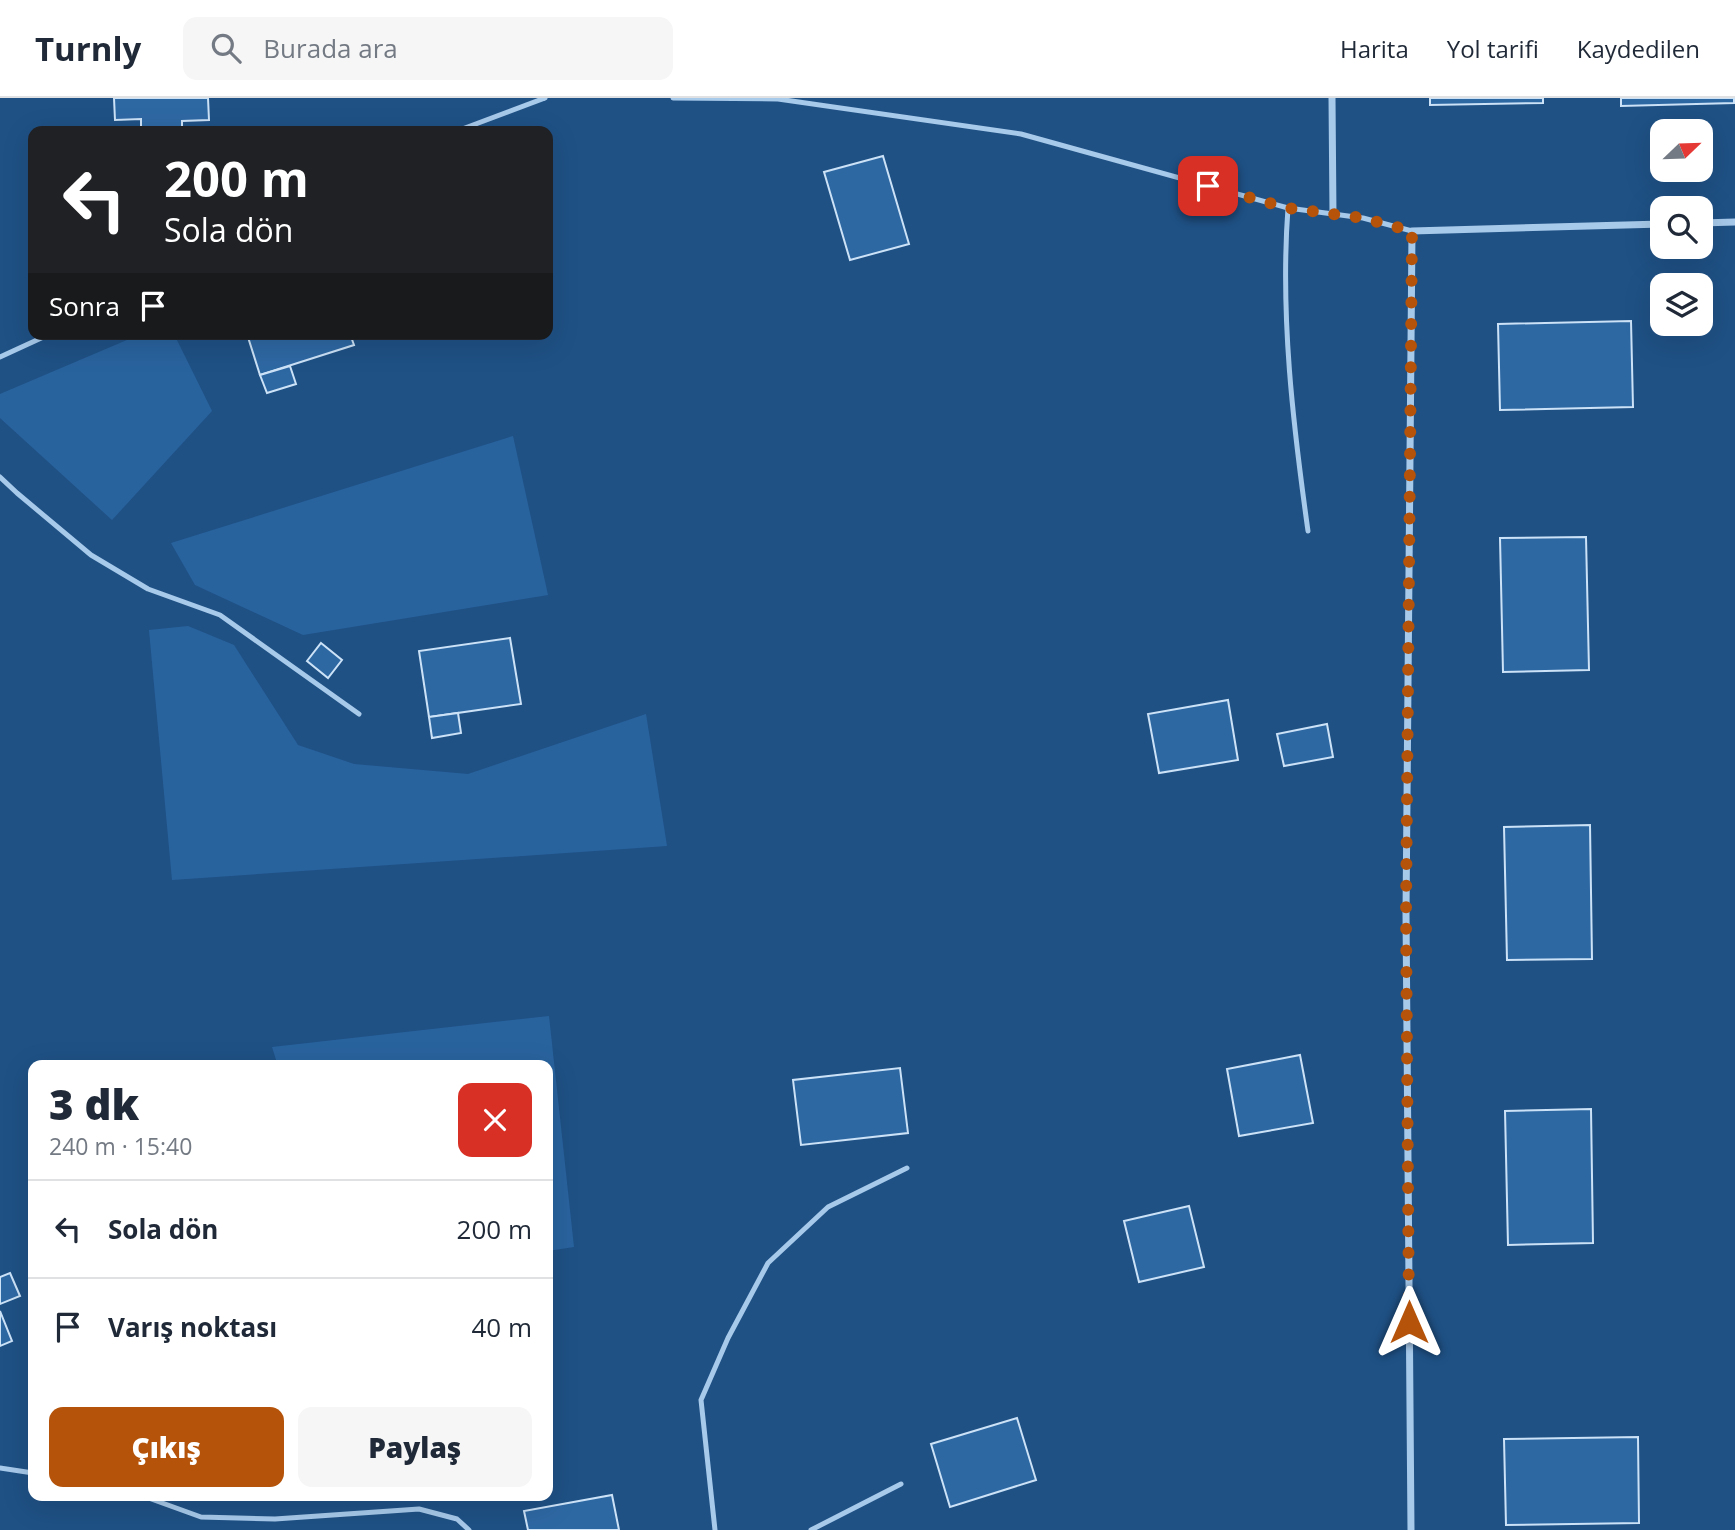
<!DOCTYPE html>
<html lang="tr">
<head>
<meta charset="utf-8">
<style>
  body { margin:0; font-family:"Open Sans",sans-serif; background:#f6f6f7; color:#1f2937; height:100vh; display:flex; flex-direction:column; font-size:26px; white-space:nowrap }
  * { box-sizing:border-box; margin:0 }
  p { font-size:23px; color:#747a83 }
  .icon { flex:none; width:38px; height:38px; fill:none; stroke:currentColor; stroke-width:2; stroke-linecap:round; stroke-linejoin:round }
  .map { position:relative; flex:1; overflow:hidden }
  .details { position:absolute; left:28px; top:962px; width:525px; height:441px; display:flex; flex-direction:column; background:#fff; border-radius:14px; box-shadow:0 7px 28px #0002 }
  .details>* { flex:none }
  .guide { position:absolute; left:28px; top:28px; width:525px; height:214px; border-radius:14px; box-shadow:0 7px 28px #0002; background:#202124; color:#fff; overflow:hidden }
  .needle { width:46px; rotate:67deg }
  .buttons { position:absolute; left:1650px; top:21px; display:grid; gap:14px }
  .buttons a { display:grid; place-items:center; width:63px; height:63px; border-radius:14px; background:#fff; box-shadow:0 7px 28px #0002; font-size:35px }
  .pin { position:absolute; display:grid; place-items:center; width:60px; height:60px; color:#fff; margin:-30px; border-radius:14px; box-shadow:0 4px 10px #0006 }
  .me { position:absolute; width:77px; margin:-38px; rotate:0deg; stroke-linejoin:round; filter:drop-shadow(0 0 5px #0008) }
  .turn { display:flex; align-items:center; gap:24px; height:147px; padding:0 21px; font-size:32px }
  .turn .icon { width:91px; height:91px; stroke-width:2.5 }
  .turn b { display:block; font-size:49px; line-height:60px }
  .then { display:flex; align-items:center; height:66px; padding:0 21px; background:#0003; gap:14px; font-size:26px }
  .round { display:grid; place-items:center; flex:none; width:74px; height:74px; border-radius:14px; background:#f6f6f7 }
  .summary { display:flex; align-items:center; justify-content:space-between; height:119px; padding:0 21px }
  h1 { font-size:42px; font-weight:800; line-height:52px }
  .primary-button { display:flex; gap:14px; margin-top:auto; padding:14px 21px }
  .primary-button a { flex:1; height:80px; border-radius:14px; background:#b45309; color:#fff; font-size:28px; font-weight:800; line-height:80px; text-align:center }
  .primary-button a+a { background:#f6f6f7; color:#1f2937 }
  ul { padding:0; list-style:none }
  li { display:flex; align-items:center; gap:21px; height:98px; padding:0 21px; border-top:2px solid #e0e1e3 }
  li div { flex:1 }
  li b { display:block; font-size:26px }
  li em { font-style:normal }
  header { display:flex; align-items:center; gap:42px; box-sizing:border-box; height:98px; padding:0 35px; background:#fff; border-bottom:2px solid #e0e1e3 }
  header strong { font-size:33px }
  nav { display:flex; gap:38px; margin-inline-start:auto; font-size:24px }
  .search { width:490px; height:63px; background:#f6f6f7; display:flex; align-items:center; gap:18px; box-sizing:border-box; padding:0 24px; border-radius:14px; color:#747a83; font-size:26px }
  .map>svg:first-child { display:block }
  .green { fill:#29639e }
  .building { fill:#2e68a3; stroke:#cce2f7; stroke-width:2 }
  .lines { fill:none; stroke-linecap:round; stroke-linejoin:round }
  .lane { stroke:#a7c9ea; stroke-width:5 }
  .street { stroke:#a7c9ea; stroke-width:7 }
  .route { stroke:#b45309; stroke-width:12; stroke-dasharray:0 21.6 }
</style>
</head>
<body>
<header>
<strong>Turnly</strong>
<div class="search"><svg class="icon" aria-label="search" viewBox="0 0 24 24"><circle cx="10" cy="10" r="6"/><path d="M15 15l6 6"/></svg>Burada ara</div>
<nav><a>Harita</a><a>Yol tarifi</a><a>Kaydedilen</a></nav>
</header>
<div class="map">
<svg width="1735" height="1432" viewBox="0 0 1735 1432">
  <rect width="100%" height="100%" fill="#1f5185"/>
  <g class="green">
    <polygon points="141,236 174,236 212,313 112,422 0,320 0,296"/>
    <polygon points="513,338 548,497 303,537 195,487 171,445"/>
    <polygon points="188,528 234,547 298,647 354,666 468,676 646,616 667,748 172,782 149,532"/>
    <polygon points="549,918 574,1149 548,1153 548,968 278,968 272,949"/>
  </g>
  <g class="building">
    <polygon points="114,0 208,0 209,22 182,23 182,33 141,33 141,21 115,22"/>
    <polygon points="1430,0 1543,0 1543,5 1430,7"/>
    <polygon points="1621,0 1734,0 1734,5 1621,8"/>
    <polygon points="883,58 909,146 850,162 824,74"/>
    <polygon points="1631,223 1633,309 1500,312 1498,226"/>
    <polygon points="247,236 350,236 354,247 260,277"/>
    <polygon points="290,268 296,286 267,295 260,277"/>
    <polygon points="1586,439 1589,572 1503,574 1500,440"/>
    <polygon points="510,540 521,606 429,619 419,553"/>
    <polygon points="321,545 342,562 328,580 307,563"/>
    <polygon points="1228,602 1238,662 1159,675 1148,616"/>
    <polygon points="458,615 461,635 432,640 429,619"/>
    <polygon points="1327,626 1333,659 1284,668 1277,636"/>
    <polygon points="1590,727 1592,861 1507,862 1504,729"/>
    <polygon points="1300,957 1313,1025 1239,1038 1227,971"/>
    <polygon points="900,970 908,1035 801,1047 793,982"/>
    <polygon points="1591,1011 1593,1145 1508,1147 1505,1013"/>
    <polygon points="1189,1108 1204,1169 1139,1184 1124,1123"/>
    <polygon points="10,1175 20,1198 0,1206 0,1179"/>
    <polygon points="0,1213 12,1243 0,1248"/>
    <polygon points="1017,1320 1036,1382 950,1409 931,1346"/>
    <polygon points="1638,1339 1639,1425 1506,1427 1504,1341"/>
    <polygon points="612,1397 619,1432 528,1432 524,1413"/>
  </g>
  <g class="lines">
    <g class="lane">
      <polyline points="673,0 778,1 1021,36 1288,110 1363,120 1412,133"/>
      <polyline points="457,33 545,0"/>
      <path d="M1288,110C1280,217 1293,326 1308,433"/>
      <polyline points="0,259 50,236"/>
      <polyline points="0,379 17,395 91,457 148,491 220,517 359,616"/>
      <polyline points="0,1370 33,1375"/>
      <polyline points="143,1398 201,1419 275,1421 419,1411 457,1421 469,1432"/>
      <polyline points="715,1432 701,1302 728,1240 768,1165 828,1109 907,1070"/>
      <polyline points="811,1432 901,1386"/>
    </g>
    <g class="street">
      <polyline points="1332,0 1333,117"/>
      <polyline points="1701,125 1735,124"/>
      <polyline points="1411,1432 1406,815 1412,133 1662,126"/>
    </g>
  </g>
  <g class="lines">
    <polyline class="route" points="1208,88 1288,110 1363,120 1412,133 1406,815 1409,1224"/>
  </g>
</svg>
<div class="buttons">
<a><svg class="needle" viewBox="-14 -14 28 28"><path d="M0-13l5 13h-10z" fill="#e53935"/><path d="M0 13l5-13h-10z" fill="#747a83"/></svg></a>
<a><svg class="icon" aria-label="search" viewBox="0 0 24 24"><circle cx="10" cy="10" r="6"/><path d="M15 15l6 6"/></svg></a>
<a><svg class="icon" aria-label="layers" viewBox="0 0 24 24"><path d="M12 4l9 5-9 5-9-5zM3 14l9 5 9-5"/></svg></a>
</div>
<div class="pin" style="left:1208px;top:88px;background:#d93025"><svg class="icon" aria-label="arrive" viewBox="0 0 24 24"><path d="M6 21V4h12l-3 4 3 4H6"/></svg></div>
<svg class="me" style="left:1409px;top:1224px" viewBox="-20 -20 40 40"><path d="M0-17L14 15 0 8-14 15z" fill="#b45309" stroke="#fff" stroke-width="4"/></svg>
<div class="guide">
<div class="turn"><svg class="icon" aria-label="left" viewBox="0 0 24 24"><path d="M17 20v-9H6M10 6l-5 5 5 5"/></svg><div><b>200 m</b>Sola dön</div></div>
<div class="then">Sonra<svg class="icon" aria-label="arrive" viewBox="0 0 24 24"><path d="M6 21V4h12l-3 4 3 4H6"/></svg></div>
</div>
<section class="details">
<div class="summary"><div><h1>3 dk</h1><p>240 m · 15:40</p></div><a class="round" style="background:#d93025;color:#fff"><svg class="icon" aria-label="close" viewBox="0 0 24 24"><path d="M6 6l12 12M18 6L6 18"/></svg></a></div>
<ul>
<li><svg class="icon" aria-label="left" viewBox="0 0 24 24"><path d="M17 20v-9H6M10 6l-5 5 5 5"/></svg><div><b>Sola dön</b></div><em>200 m</em></li>
<li><svg class="icon" aria-label="arrive" viewBox="0 0 24 24"><path d="M6 21V4h12l-3 4 3 4H6"/></svg><div><b>Varış noktası</b></div><em>40 m</em></li>
</ul>
<div class="primary-button"><a>Çıkış</a><a>Paylaş</a></div>
</section>
</div>
</body>
</html>
